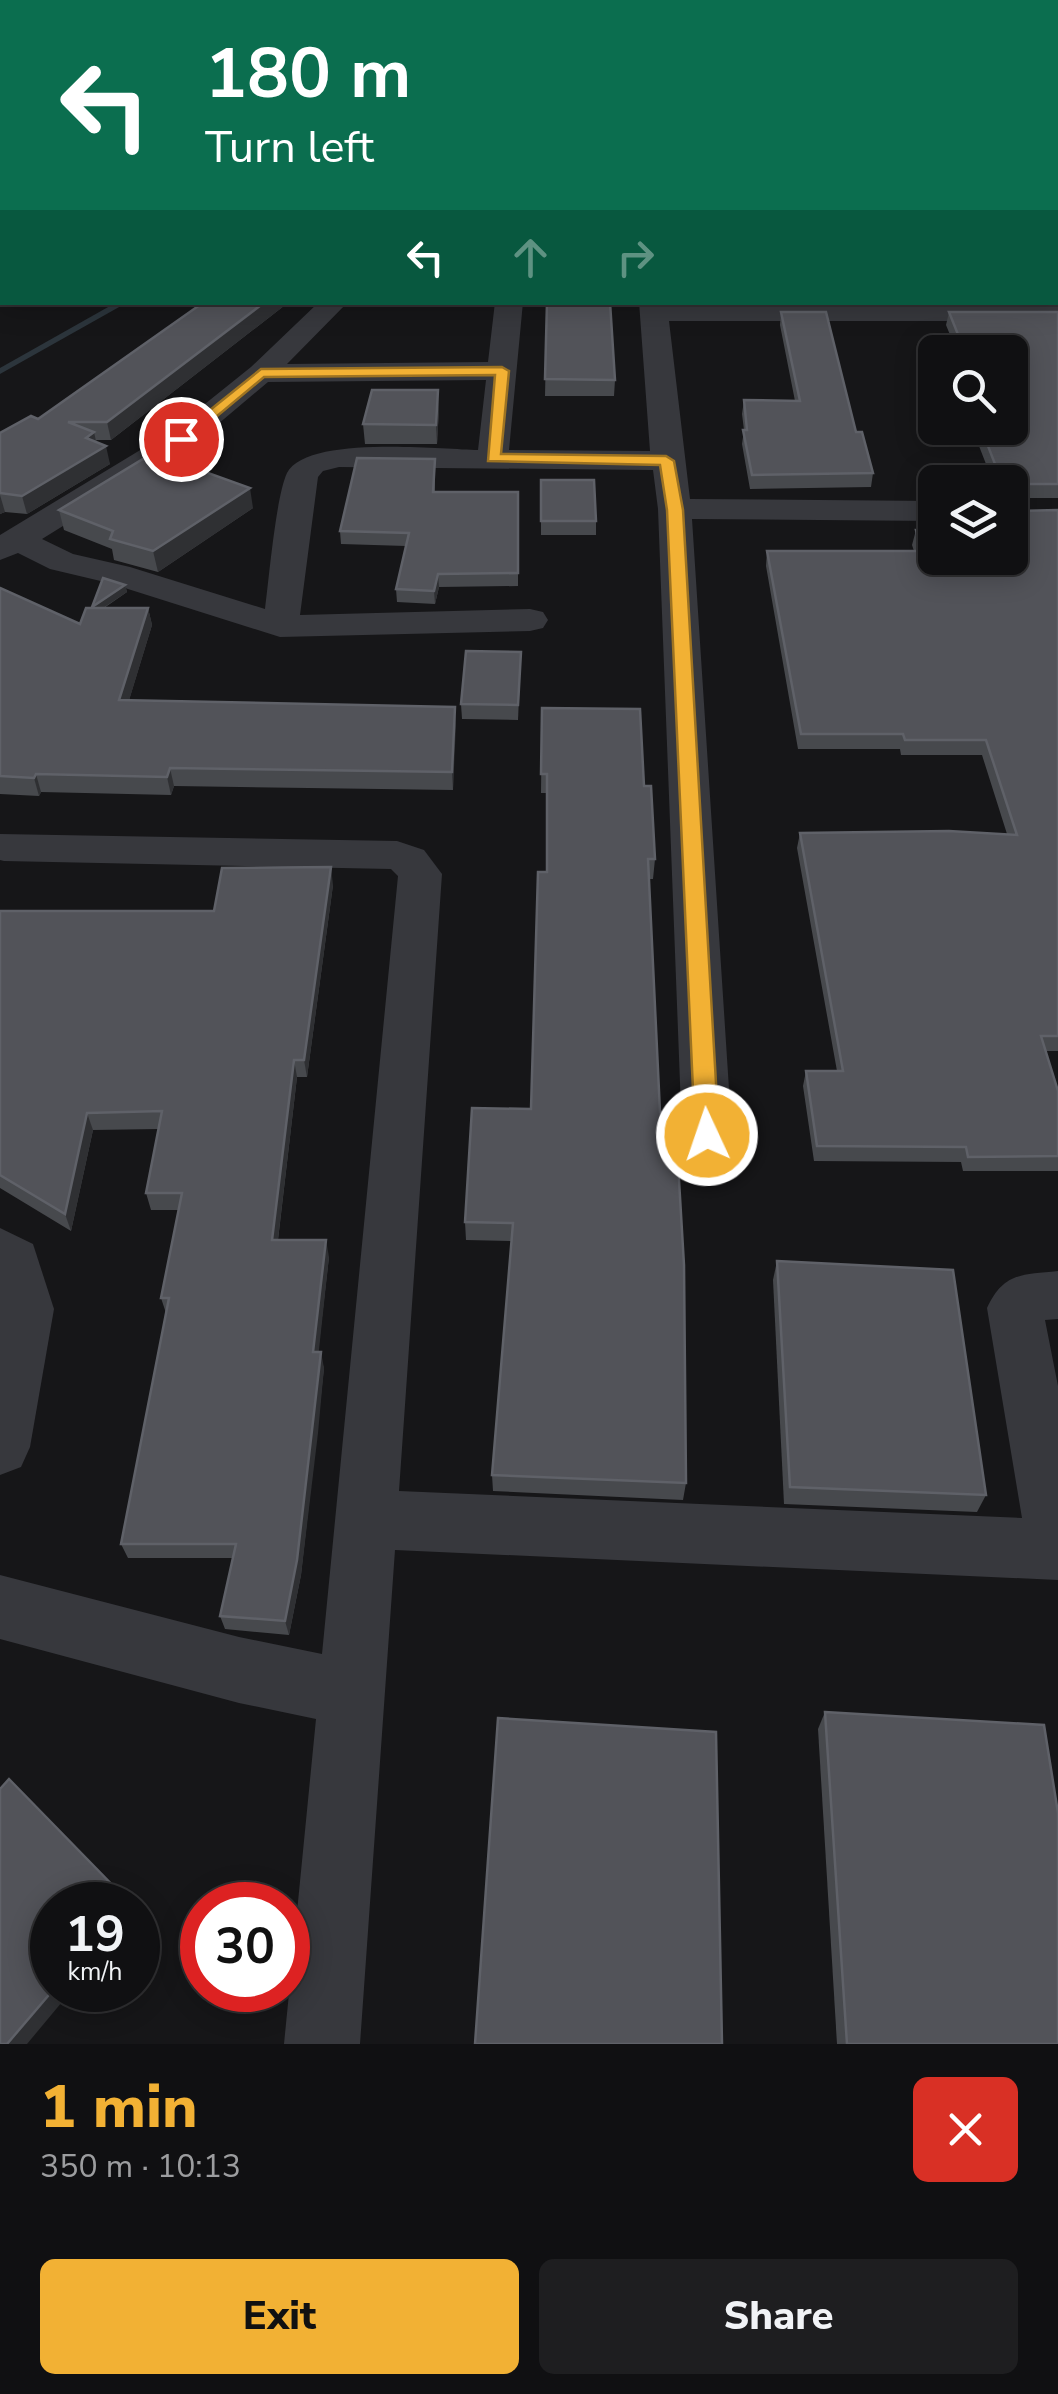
<!DOCTYPE html>
<html lang="en">
<head>
<meta charset="utf-8">
<style>
  body { margin:0; font-family:"Nunito Sans",sans-serif; background:#1e1e20; color:#f1f3f6; height:100vh; display:flex; flex-direction:column; font-size:38px; white-space:nowrap }
  * { box-sizing:border-box; margin:0 }
  p { font-size:32px; color:#9c9d9f }
  .icon { flex:none; width:55px; height:55px; fill:none; stroke:currentColor; stroke-width:2; stroke-linecap:round; stroke-linejoin:round }
  .map { position:relative; height:2044px; overflow:hidden }
  .drawer { display:flex; flex-direction:column; background:#101012; flex:1 }
  .drawer>* { flex:none }
  .top-card { position:absolute; left:0px; top:0px; width:1060px; height:305px; box-shadow:0 5px 25px #0003,0 0 0 2px #303032; background:#0b6e4f; color:#fff; overflow:hidden }
  .controls { position:absolute; left:918px; top:335px; display:grid; gap:20px }
  .controls a { display:grid; place-items:center; width:110px; height:110px; border-radius:15px; background:#101012; box-shadow:0 5px 25px #0003,0 0 0 2px #303032; font-size:50px }
  .speed { position:absolute; left:30px; top:1882px; display:flex; gap:20px; font-size:50px; font-weight:700; text-align:center }
  .speed>* { display:grid; place-content:center; width:130px; height:130px; border-radius:50%; background:#101012; box-shadow:0 5px 25px #0003,0 0 0 2px #303032; line-height:1 }
  .speed small { font-size:25px; font-weight:400 }
  .speed .limit { border:15px solid #d22; background:#fff; color:#111 }
  .pin { position:absolute; display:grid; place-items:center; width:85px; height:85px; color:#fff; margin:-42px; border:5px solid #fff; border-radius:50%; box-shadow:0 2px 10px #0007 }
  .me { position:absolute; width:110px; margin:-55px; rotate:357deg; stroke-linejoin:round; filter:drop-shadow(0 0 8px #0008) }
  .turn { display:flex; align-items:center; gap:35px; height:210px; padding:0 40px; font-size:45px }
  .turn .icon { width:130px; height:130px; stroke-width:2.5 }
  .turn b { display:block; font-size:70px; line-height:85px }
  .lanes { display:flex; align-items:center; height:95px; padding:0 40px; background:#0003; justify-content:center; gap:50px; direction:ltr }
  .lanes .off { opacity:.35 }
  .round { display:grid; place-items:center; flex:none; width:105px; height:105px; border-radius:15px; background:#1e1e20 }
  .overview { display:flex; align-items:center; justify-content:space-between; height:170px; padding:0 40px }
  h1 { font-size:60px; font-weight:800; line-height:75px; color:#f2b134 }
  .button { display:flex; gap:20px; margin-top:auto; padding:20px 40px }
  .button a { flex:1; height:115px; border-radius:15px; background:#f2b134; color:#111; font-size:40px; font-weight:800; line-height:115px; text-align:center }
  .button a+a { background:#1e1e20; color:#f1f3f6 }
  .map>svg:first-child { display:block }
  .lines { fill:none; stroke-linecap:round; stroke-linejoin:round }
  .stream { fill:#2c353c; fill-rule:evenodd }
  .minor { fill:#37383d; fill-rule:evenodd }
  .tertiary { fill:#37383d; fill-rule:evenodd }
  .wall { fill:#47494d }
  .shaded-wall { fill:#2f3033 }
  .building { fill:#525359; stroke:#5f6168; stroke-width:2.5 }
  .route { fill:#f2b134; stroke:#9d7322; stroke-width:2.5 }
</style>
</head>
<body>
<div class="map">
<svg width="1058" height="2044" viewBox="0 0 1058 2044">
  <rect width="100%" height="100%" fill="#161618"/>
  <g class="lines">
    <g class="stream">
      <rect x="0" y="167" width="2" height="4"/>
      <polygon points="117,302 128,302 0,374 0,368"/>
    </g>
    <g class="minor">
      <rect x="565" y="0" width="18" height="2"/>
      <polygon points="862,0 880,0 881,2 863,2"/>
      <path d="M319,302H348L287,364L488,362L495,302H523L509,450L650,451L639,302L1058,305V321H669L690,499L935,501V521L692,519L732,1135L725,1149L707,1155L689,1149L682,1135L658,509L653,470L339,467L323,471L318,477L300,615L530,609L543,612L548,620L543,628L530,631L280,637L109,583L50,569L18,553L0,560V535L170,432L251,367ZM486,380L478,450C439,449 306,435 287,473C276,496 269,579 265,609L130,567L73,554L42,539L192,446L268,382Z"/>
      <path d="M0,834L397,841L424,850L442,874L399,1491L1022,1518L987,1308C1004,1272 1022,1275 1058,1271V1319L1045,1320L1058,1386V1580L395,1550L360,2044H284L316,1719L239,1703L0,1639V1575L239,1637L322,1654L398,876L391,869L4,861L0,860Z"/>
      <polygon points="0,1228 33,1244 54,1309 30,1447 21,1467 0,1475"/>
    </g>
    <rect class="tertiary" x="0" y="176" width="2" height="16"/>
  </g>
  <g class="wall">
    <polygon points="204,302 289,302 111,440 96,440 110,464 27,514 5,512 0,514 0,433 38,419"/>
    <polygon points="547,302 615,380 614,396 545,396"/>
    <polygon points="781,312 856,432 873,473 871,487 750,489 742,444 744,430 742,414 744,400 795,401 780,325"/>
    <polygon points="949,312 1058,312 1058,498 1011,498 1010,482 993,482 972,428 1010,428 1010,352 957,352 946,325"/>
    <polygon points="439,409 437,444 365,444 363,424"/>
    <polygon points="435,459 435,492 518,492 518,586 439,587 435,604 397,602 396,589 406,546 341,544 340,531"/>
    <polygon points="541,480 596,521 596,535 541,535"/>
    <polygon points="253,508 158,572 114,560 112,549 64,530 59,510"/>
    <polygon points="1058,510 1058,1051 1046,1051 1058,1091 1058,1171 963,1171 961,1162 814,1161 803,1086 806,1071 837,1071 797,848 800,833 1007,834 982,755 901,755 900,749 798,749 766,566 767,551 914,551 912,545 916,530 1012,532 1010,526 1014,511"/>
    <polygon points="125,585 127,592 104,608 148,608 152,625 129,700 455,707 453,790 174,786 171,795 41,792 39,796 0,794 0,588 80,624 92,608"/>
    <polygon points="521,652 518,720 462,719 461,704"/>
    <polygon points="542,708 644,786 655,859 653,879 648,879 660,1112 686,1483 683,1500 493,1491 492,1475 512,1241 466,1240 465,1222 531,1109 546,872 547,793 541,793"/>
    <polygon points="333,885 307,1077 297,1077 278,1240 329,1257 318,1352 324,1368 301,1575 289,1635 225,1629 220,1616 233,1558 128,1558 121,1544 166,1313 161,1298 178,1210 151,1210 146,1193 159,1129 93,1130 71,1231 0,1188 0,911 214,911"/>
    <polygon points="777,1261 986,1495 977,1512 784,1504 773,1280"/>
    <polygon points="825,1712 1058,2044 837,2044 818,1729"/>
  </g>
  <g class="shaded-wall">
    <polygon points="2,268 2,288 0,293 0,272"/>
    <polygon points="265,302 289,302 111,440 107,422"/>
    <polygon points="438,390 439,409 437,444 436,425"/>
    <polygon points="94,432 98,450 106,446 110,464 27,514 22,496"/>
    <polygon points="250,488 253,508 158,572 153,551"/>
    <polygon points="0,495 5,512 0,514"/>
    <polygon points="438,574 439,587 435,604 434,591"/>
    <polygon points="125,585 127,592 94,614 92,607"/>
    <polygon points="148,608 152,625 124,717 119,700"/>
    <polygon points="455,707 456,725 453,790 452,772"/>
    <polygon points="170,768 174,786 171,795 167,777"/>
    <polygon points="36,774 41,792 39,796 34,778"/>
    <polygon points="331,867 333,885 307,1077 304,1060"/>
    <polygon points="294,1060 297,1077 276,1256 272,1240"/>
    <polygon points="87,1113 93,1130 71,1231 65,1214"/>
    <polygon points="326,1240 329,1257 317,1368 313,1352"/>
    <polygon points="321,1352 324,1368 318,1433 301,1575 289,1635 285,1621"/>
    <polygon points="53,1990 72,1990 27,2044 7,2044"/>
  </g>
  <g class="building">
    <polygon points="0,0 244,0 243,2 2,2 2,15 0,14"/>
    <polygon points="330,0 531,0 531,2 329,2"/>
    <polygon points="617,0 835,0 836,2 617,2"/>
    <polygon points="920,0 1058,0 1058,142 1058,2 921,2"/>
    <polygon points="2,29 2,136 0,136 0,31"/>
    <polygon points="0,236 2,236 2,268 0,272"/>
    <polygon points="204,302 265,302 107,422 68,422 94,432 86,438 106,446 22,496 0,493 0,433 31,416 38,419"/>
    <polygon points="547,302 610,302 615,380 545,379"/>
    <polygon points="781,312 826,312 856,432 862,432 873,473 752,475 743,430 747,430 744,400 800,401"/>
    <polygon points="949,312 1058,312 1058,484 1014,484 1010,501 1010,482 1002,482 981,428 1010,428 1010,352 965,352"/>
    <polygon points="372,390 438,390 436,425 363,424"/>
    <polygon points="357,458 435,459 433,492 518,492 518,573 438,574 434,591 396,589 409,533 340,531"/>
    <polygon points="143,459 166,468 186,465 250,488 153,551 110,539 113,531 59,510"/>
    <polygon points="541,480 594,480 596,521 541,521"/>
    <polygon points="1058,510 1058,1036 1041,1036 1058,1091 1058,1156 968,1157 966,1147 817,1146 806,1071 843,1071 800,833 949,831 1017,835 986,740 905,740 903,734 801,734 767,551 921,551 916,530 935,531 935,558 1010,558 1010,532 1022,532 1014,511"/>
    <polygon points="103,578 125,585 92,607"/>
    <polygon points="0,588 80,624 86,608 148,608 119,700 455,707 452,772 170,768 167,777 36,774 34,778 0,776"/>
    <polygon points="466,651 521,652 518,705 461,704"/>
    <polygon points="542,708 640,709 644,786 651,786 655,859 648,859 660,1112 675,1112 684,1265 686,1483 492,1475 513,1223 465,1222 472,1108 531,1109 538,872 547,872 547,774 541,774"/>
    <polygon points="331,867 304,1060 294,1060 272,1240 326,1240 313,1352 321,1352 297,1560 285,1621 220,1616 236,1544 121,1544 169,1298 161,1298 182,1193 146,1193 162,1111 87,1113 65,1214 0,1175 0,911 214,911 222,868"/>
    <polygon points="777,1261 953,1270 986,1495 790,1487"/>
    <polygon points="825,1712 1044,1725 1058,1813 1058,2044 847,2044"/>
    <polygon points="498,1718 716,1732 722,2044 475,2044"/>
    <polygon points="9,1779 128,1901 125,1905 52,1905 53,1990 7,2044 0,2044 0,1789"/>
  </g>
  <polygon class="route" points="502,367 509,371 501,454 666,456 674,461 683,510 719,1135 715,1142 698,1142 695,1135 667,510 660,465 488,461 495,375 264,377 186,442 174,439 261,369"/>
</svg>
<div class="controls">
<a><svg class="icon" aria-label="search" viewBox="0 0 24 24"><circle cx="10" cy="10" r="6"/><path d="M15 15l6 6"/></svg></a>
<a><svg class="icon" aria-label="layers" viewBox="0 0 24 24"><path d="M12 4l9 5-9 5-9-5zM3 14l9 5 9-5"/></svg></a>
</div>
<div class="speed"><div>19<small>km/h</small></div><div class="limit">30</div></div>
<div class="pin" style="left:181px;top:439px;background:#d93025"><svg class="icon" aria-label="arrive" viewBox="0 0 24 24"><path d="M6 21V4h12l-3 4 3 4H6"/></svg></div>
<svg class="me" style="left:707px;top:1135px" viewBox="-20 -20 40 40"><circle r="17" fill="#f2b134" stroke="#fff" stroke-width="3"/><path d="M0-11L8 9 0 5-8 9z" fill="#fff"/></svg>
<div class="top-card">
<div class="turn"><svg class="icon" aria-label="left" viewBox="0 0 24 24"><path d="M17 20v-9H6M10 6l-5 5 5 5"/></svg><div><b>180 m</b>Turn left</div></div>
<div class="lanes"><svg class="icon" aria-label="left" viewBox="0 0 24 24"><path d="M17 20v-9H6M10 6l-5 5 5 5"/></svg><svg class="icon off" aria-label="ahead" viewBox="0 0 24 24"><path d="M12 20V5M6 11l6-6 6 6"/></svg><svg class="icon off" aria-label="right" viewBox="0 0 24 24"><path d="M7 20v-9h11M14 6l5 5-5 5"/></svg></div>
</div>
</div>
<section class="drawer">
<div class="overview"><div><h1>1 min</h1><p>350 m · 10:13</p></div><a class="round" style="background:#d93025;color:#fff"><svg class="icon" aria-label="close" viewBox="0 0 24 24"><path d="M6 6l12 12M18 6L6 18"/></svg></a></div>
<div class="button"><a>Exit</a><a>Share</a></div>
</section>
</body>
</html>
